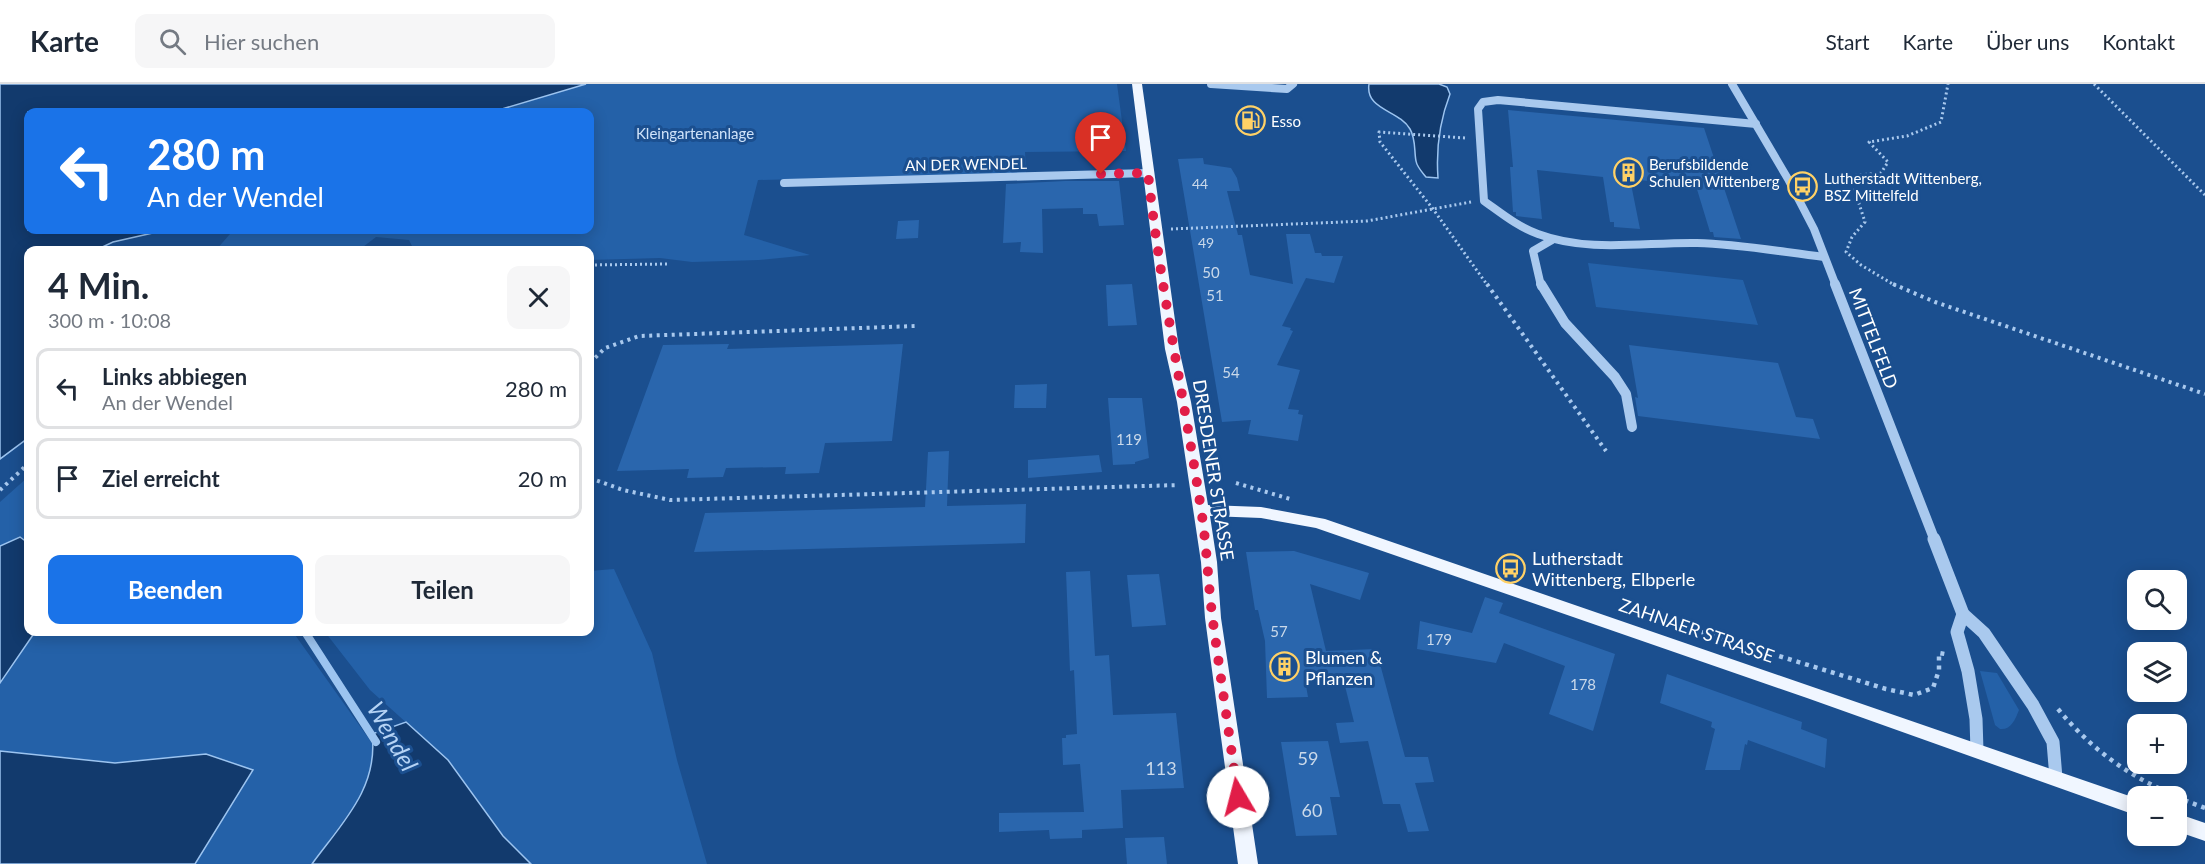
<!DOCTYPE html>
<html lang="de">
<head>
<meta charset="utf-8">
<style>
  body { margin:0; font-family:Lato,sans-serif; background:#f6f6f7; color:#1f2937; height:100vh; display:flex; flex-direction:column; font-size:22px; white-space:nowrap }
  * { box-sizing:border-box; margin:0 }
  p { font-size:20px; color:#747a83 }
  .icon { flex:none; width:33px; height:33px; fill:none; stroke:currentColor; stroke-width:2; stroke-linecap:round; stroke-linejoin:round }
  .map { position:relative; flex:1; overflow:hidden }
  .details { position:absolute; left:24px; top:162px; width:570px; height:390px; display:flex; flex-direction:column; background:#fff; border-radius:12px; box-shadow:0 3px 15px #0003 }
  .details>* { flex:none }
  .banner { position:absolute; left:24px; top:24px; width:570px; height:126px; border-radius:12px; box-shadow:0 3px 15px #0003; background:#1a73e8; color:#fff; overflow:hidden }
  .controls { position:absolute; left:2127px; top:486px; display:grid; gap:12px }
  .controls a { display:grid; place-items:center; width:60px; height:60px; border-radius:12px; background:#fff; box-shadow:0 3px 15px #0003; font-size:30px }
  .pin { position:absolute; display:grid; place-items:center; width:51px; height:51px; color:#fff; margin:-62px -26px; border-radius:50% 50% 50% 0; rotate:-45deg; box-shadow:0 0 6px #0007 }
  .pin .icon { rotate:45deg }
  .me { position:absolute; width:66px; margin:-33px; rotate:352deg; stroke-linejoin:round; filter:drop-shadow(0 0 4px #0008) }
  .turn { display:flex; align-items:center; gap:21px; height:126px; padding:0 24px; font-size:27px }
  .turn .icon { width:78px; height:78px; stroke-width:2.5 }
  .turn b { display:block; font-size:42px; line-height:51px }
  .round { display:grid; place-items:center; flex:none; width:63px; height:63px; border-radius:12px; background:#f6f6f7 }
  .overview { display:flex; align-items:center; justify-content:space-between; height:102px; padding:0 24px }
  h1 { font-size:36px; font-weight:700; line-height:45px }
  .action { display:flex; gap:12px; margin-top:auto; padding:12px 24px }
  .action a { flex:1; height:69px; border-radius:12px; background:#1a73e8; color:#fff; font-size:24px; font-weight:700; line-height:69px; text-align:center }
  .action a+a { background:#f6f6f7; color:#1f2937 }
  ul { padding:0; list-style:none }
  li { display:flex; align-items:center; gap:18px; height:81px; margin:0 12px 9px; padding:0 12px; border:3px solid #e0e1e3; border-radius:12px }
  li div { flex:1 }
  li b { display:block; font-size:22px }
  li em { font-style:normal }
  header { display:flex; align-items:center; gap:36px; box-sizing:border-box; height:84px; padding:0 30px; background:#fff; border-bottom:2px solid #e0e1e3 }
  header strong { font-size:28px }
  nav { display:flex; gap:33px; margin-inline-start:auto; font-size:21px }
  .search { width:420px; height:54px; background:#f6f6f7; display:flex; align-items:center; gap:15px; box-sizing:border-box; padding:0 21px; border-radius:12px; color:#747a83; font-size:22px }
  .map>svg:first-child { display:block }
  .green { fill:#2461a8 }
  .water { fill:#123a6d; stroke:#9cc4f0; stroke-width:1.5 }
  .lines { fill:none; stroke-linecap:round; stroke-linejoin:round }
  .stream { stroke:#9cc4f0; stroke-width:8 }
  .building { fill:#2a66ad }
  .path-far2 { stroke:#a9c9ee; stroke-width:3; stroke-dasharray:2 3; stroke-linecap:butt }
  .path-far1 { stroke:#a9c9ee; stroke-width:4; stroke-dasharray:3 4.5; stroke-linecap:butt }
  .path { stroke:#a9c9ee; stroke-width:4.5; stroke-dasharray:4 5; stroke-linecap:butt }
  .minor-far2 { stroke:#a9c9ee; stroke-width:8 }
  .minor-far1 { stroke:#a9c9ee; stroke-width:10 }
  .minor { stroke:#a9c9ee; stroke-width:13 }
  .major { fill:#f0f6ff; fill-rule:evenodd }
  .route { stroke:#e11d48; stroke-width:10; stroke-dasharray:0 18 }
  .labels { text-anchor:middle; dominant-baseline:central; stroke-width:6; stroke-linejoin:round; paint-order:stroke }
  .far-number-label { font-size:14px; fill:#cad9ea }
  .far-poi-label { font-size:15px; fill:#fff; stroke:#1b4f8f; text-anchor:start }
  .far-park-label { font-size:15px; fill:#cfe3fa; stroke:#1b4f8f }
  .far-street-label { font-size:15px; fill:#fff; stroke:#1b4f8f }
  .number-label { font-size:15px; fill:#cad9ea }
  .street-label { font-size:18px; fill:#fff; stroke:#1b4f8f }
  .poi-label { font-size:18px; fill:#fff; stroke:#1b4f8f; text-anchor:start }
  .near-number-label { font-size:18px; fill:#cad9ea }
  .near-water-label { font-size:24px; font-style:italic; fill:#b5d3f5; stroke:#1b4f8f }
</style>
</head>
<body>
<header>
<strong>Karte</strong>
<div class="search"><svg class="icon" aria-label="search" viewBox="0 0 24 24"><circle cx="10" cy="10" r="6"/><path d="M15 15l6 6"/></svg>Hier suchen</div>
<nav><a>Start</a><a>Karte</a><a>Über uns</a><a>Kontakt</a></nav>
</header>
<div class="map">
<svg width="2205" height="780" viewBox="0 0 2205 780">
  <rect width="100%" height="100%" fill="#1b4f8f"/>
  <g class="green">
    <polygon points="586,0 1117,0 1126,67 1025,68 1026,89 758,96 744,151 810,171 759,176 692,178 660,174 590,176 590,166 414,166 409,156 376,153 359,166 216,166 230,150 243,146 590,146 590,28 492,28"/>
    <polygon points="1588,179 1743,196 1758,241 1596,223"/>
    <polygon points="28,393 28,459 20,453 0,462 0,418"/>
    <polygon points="614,485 652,569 677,676 707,780 531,780 503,752 448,676 370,606 325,548 590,548 590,487"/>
    <polygon points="35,548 293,548 374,662 371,691 360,714 312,780 195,780 252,686 206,670 115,679 0,667 0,599"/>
    <path d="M1980,587L1997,589L2019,626C2015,636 2011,646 2000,645L1995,641Z"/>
  </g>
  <g class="water">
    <polygon points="0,0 586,0 492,28 28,28 28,146 166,146 113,158 96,166 28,166 28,354 0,375"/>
    <path d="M1369,0H1439L1447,3L1450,10C1440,36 1436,66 1438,94L1426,93C1422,88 1417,83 1416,77C1414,67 1416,55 1410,45C1399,26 1365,26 1369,0Z"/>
    <polygon points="20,453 28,459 28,548 35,548 0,599 0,462"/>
    <path d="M406,638L448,676L503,752L531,780H312C341,740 379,704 372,650Z"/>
    <polygon points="0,667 115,679 206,670 253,686 195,780 0,780"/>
  </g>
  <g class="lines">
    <polyline class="stream" points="305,548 376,658"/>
  </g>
  <g class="building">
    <polygon points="1508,26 1704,44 1741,155 1714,153 1713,148 1710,148 1696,102 1630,95 1640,145 1614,143 1614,138 1610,138 1603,93 1537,86 1542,135 1516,132 1516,128 1513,128 1510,83 1513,83"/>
    <polygon points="1203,74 1204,80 1231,84 1237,94 1240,107 1227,107 1238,151 1242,151 1250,191 1293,200 1286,150 1310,150 1315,169 1321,169 1322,172 1343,172 1334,199 1306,194 1282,242 1291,244 1290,246 1293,247 1277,281 1300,286 1288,325 1299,326 1298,330 1303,331 1298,357 1248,350 1251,336 1222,338 1178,75"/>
    <polygon points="1065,97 1119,97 1124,141 1099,142 1097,130 1083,130 1083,124 1042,125 1043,169 1020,168 1021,158 1003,159 1006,100"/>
    <polygon points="919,136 918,154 896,155 898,137"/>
    <polygon points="1132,200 1137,241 1108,242 1106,201"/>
    <polygon points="729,260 727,265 903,260 892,357 825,359 819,389 785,390 786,383 726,384 723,393 687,394 689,385 617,387 663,261"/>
    <polygon points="1629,261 1778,279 1796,333 1813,335 1820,355 1638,332 1635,313 1638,314"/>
    <polygon points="1047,300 1046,324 1014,324 1015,301"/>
    <polygon points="1108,314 1142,314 1149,374 1135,378 1135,380 1113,381"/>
    <polygon points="949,367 947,422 1026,420 1025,459 694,468 705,429 925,423 928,368"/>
    <polygon points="1099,371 1102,388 1028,394 1028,376"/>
    <polygon points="1294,467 1369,489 1360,516 1310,500 1326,567 1376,565 1405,673 1428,673 1434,698 1415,699 1429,747 1408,748 1400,720 1383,720 1368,657 1340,659 1336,639 1354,638 1343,594 1305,596 1308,613 1267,614 1265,557 1258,526 1255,526 1246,468"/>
    <polygon points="1090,487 1095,572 1109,571 1113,631 1176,629 1184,704 1121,706 1123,744 1082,746 1082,754 1050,755 1049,746 999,748 999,729 1084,728 1080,680 1063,681 1062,654 1066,654 1066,651 1077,650 1074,586 1070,587 1066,488"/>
    <polygon points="1159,490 1166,541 1132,543 1127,491"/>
    <polygon points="1485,513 1503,519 1499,529 1615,570 1593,647 1549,630 1565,582 1504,559 1496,579 1417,565 1420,537 1472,549"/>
    <polygon points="1667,590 1802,638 1801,645 1827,655 1825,684 1748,656 1747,661 1745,660 1740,686 1705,686 1715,645 1711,643 1712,638 1660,619"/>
    <polygon points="1328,657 1340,713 1330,713 1337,751 1296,752 1281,658"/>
    <polygon points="1164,753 1167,780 1127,780 1125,754"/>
  </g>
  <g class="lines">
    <g class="path-far2">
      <polyline points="2094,0 2205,111"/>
      <polyline points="1465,54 1379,48 1380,58 1433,125 1488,202"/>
      <polyline points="1171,145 1367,137 1471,118"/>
      <polyline points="590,181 668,180"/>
      <polyline points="1896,202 1861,181 1846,168 1852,153 1865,138 1850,92 1881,89 1888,78 1869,58 1907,52 1941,38 1948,0"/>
    </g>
    <g class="path-far1">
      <polyline points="1487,200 1606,367"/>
      <polyline points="1893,200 1935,218 2205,310"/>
      <polyline points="590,279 605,264 639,252 915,242"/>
      <polyline points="590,394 623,406 670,416 1179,401"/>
      <polyline points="1236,399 1290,415"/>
      <polyline points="0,406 28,380"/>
    </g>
    <g class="path">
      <polyline points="1633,527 1886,605 1914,611 1933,604 1939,586 1939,569 1945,570"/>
      <path d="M2058,625C2091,665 2128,692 2176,712"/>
      <polyline points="2176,713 2205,724"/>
    </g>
    <g class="minor-far2">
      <polyline points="1211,0 1287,5 1293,0"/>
      <polyline points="1732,0 1788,95 1814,145 1836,202"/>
      <path d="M1756,40L1498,16L1483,18L1478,25L1484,117C1501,129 1518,143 1538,150C1589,169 1644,158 1697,159C1739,160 1782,168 1824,173"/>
      <polyline points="784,99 1148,89"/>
      <polyline points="1541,202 1533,167 1552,156"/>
    </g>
    <g class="minor-far1">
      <polyline points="1541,200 1565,239 1615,293 1626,310 1632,343"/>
      <polyline points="1835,200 1935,457"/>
    </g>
    <g class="minor">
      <polyline points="1934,455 1963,530 1984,549 2033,621 2053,658 2056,694"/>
      <polyline points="1963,530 1957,548 1968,587 1976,635 1977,667"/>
    </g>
    <g class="major">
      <polygon points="1132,0 1142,0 1179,265 1191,318 1208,421 1261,423 1325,435 2138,715 2138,732 1807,614 1316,444 1261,434 1210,432 1217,478 1221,534 1258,780 1238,780 1205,534 1201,478 1177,318 1165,265"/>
      <polygon points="2176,729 2205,739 2205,757 2176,747"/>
    </g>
  </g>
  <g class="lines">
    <path class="route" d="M1101,90L1148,89C1160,202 1184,313 1201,425C1207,463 1208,500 1213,538C1221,596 1230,655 1238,713"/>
  </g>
  <defs>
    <symbol id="fuel-ring" viewBox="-11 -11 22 22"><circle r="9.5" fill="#1b4f8f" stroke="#ffd166" stroke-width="1.5"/><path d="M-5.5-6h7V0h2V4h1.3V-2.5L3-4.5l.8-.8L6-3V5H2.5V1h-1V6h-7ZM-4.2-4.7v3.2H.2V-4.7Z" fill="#ffd166"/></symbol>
    <symbol id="building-ring" viewBox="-11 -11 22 22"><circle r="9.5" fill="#1b4f8f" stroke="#ffd166" stroke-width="1.5"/><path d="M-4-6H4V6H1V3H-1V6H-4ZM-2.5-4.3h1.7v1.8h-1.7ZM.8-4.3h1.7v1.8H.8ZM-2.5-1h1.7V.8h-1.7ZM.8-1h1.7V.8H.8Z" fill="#ffd166"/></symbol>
    <symbol id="bus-ring" viewBox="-11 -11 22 22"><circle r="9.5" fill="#1b4f8f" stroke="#ffd166" stroke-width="1.5"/><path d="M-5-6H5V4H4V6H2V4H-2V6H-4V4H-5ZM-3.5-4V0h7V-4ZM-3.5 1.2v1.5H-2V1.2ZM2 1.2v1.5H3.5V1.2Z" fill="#ffd166"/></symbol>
  </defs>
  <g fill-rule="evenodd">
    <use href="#fuel-ring" x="1234" y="20" width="33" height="33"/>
    <use href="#building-ring" x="1612" y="72" width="33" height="33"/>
    <use href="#bus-ring" x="1786" y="86" width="33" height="33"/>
    <use href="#bus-ring" x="1494" y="468" width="33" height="33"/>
    <use href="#building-ring" x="1268" y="566" width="33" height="33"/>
  </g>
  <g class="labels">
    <g class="far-number-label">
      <text x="1200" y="99">44</text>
      <text x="1206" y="158">49</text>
    </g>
    <g class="far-poi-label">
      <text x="1271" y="37">Esso</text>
      <text x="1649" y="80">Berufsbildende<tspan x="1649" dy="17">Schulen Wittenberg</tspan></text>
      <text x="1824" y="94">Lutherstadt Wittenberg,<tspan x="1824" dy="17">BSZ Mittelfeld</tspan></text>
    </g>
    <g class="far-park-label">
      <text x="695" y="49">Kleingartenanlage</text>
    </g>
    <g class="far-street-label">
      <text transform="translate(966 80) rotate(-1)">AN DER WENDEL</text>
    </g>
    <g class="number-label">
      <text x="1211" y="188">50</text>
      <text x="1215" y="211">51</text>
      <text x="1231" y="288">54</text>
      <text x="1129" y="355">119</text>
      <text x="1279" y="547">57</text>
      <text x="1439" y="555">179</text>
      <text x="1583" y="600">178</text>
    </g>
    <g class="street-label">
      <text transform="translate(1874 254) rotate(69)">MITTELFELD</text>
      <text transform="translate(1214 386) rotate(81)">DRESDENER STRASSE</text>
      <text transform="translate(1697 546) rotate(19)">ZAHNAER STRASSE</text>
    </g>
    <g class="poi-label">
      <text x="1532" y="474">Lutherstadt<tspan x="1532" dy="21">Wittenberg, Elbperle</tspan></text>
      <text x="1305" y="573">Blumen &amp;<tspan x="1305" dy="21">Pflanzen</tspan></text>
    </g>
    <g class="near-number-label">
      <text x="1308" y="674">59</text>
      <text x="1161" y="684">113</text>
      <text x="1312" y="726">60</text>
    </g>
    <g class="near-water-label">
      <text transform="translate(393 652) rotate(60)">Wendel</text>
    </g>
  </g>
</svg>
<div class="controls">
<a><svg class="icon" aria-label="search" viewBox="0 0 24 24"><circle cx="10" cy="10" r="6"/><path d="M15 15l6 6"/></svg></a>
<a><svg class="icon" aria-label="layers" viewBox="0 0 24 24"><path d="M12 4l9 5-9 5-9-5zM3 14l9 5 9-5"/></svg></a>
<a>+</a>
<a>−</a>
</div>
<div class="pin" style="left:1101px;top:90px;background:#d93025"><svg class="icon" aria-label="arrive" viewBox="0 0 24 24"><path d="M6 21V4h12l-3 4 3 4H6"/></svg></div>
<svg class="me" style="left:1238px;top:713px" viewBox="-20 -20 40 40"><circle r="19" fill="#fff"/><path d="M0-13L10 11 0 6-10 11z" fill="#e11d48"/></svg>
<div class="banner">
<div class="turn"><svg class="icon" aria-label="left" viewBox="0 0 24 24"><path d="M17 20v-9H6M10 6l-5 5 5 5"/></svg><div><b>280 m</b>An der Wendel</div></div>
</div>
<section class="details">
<div class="overview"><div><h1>4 Min.</h1><p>300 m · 10:08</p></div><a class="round"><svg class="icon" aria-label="close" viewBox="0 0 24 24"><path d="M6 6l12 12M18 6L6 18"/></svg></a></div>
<ul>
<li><svg class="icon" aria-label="left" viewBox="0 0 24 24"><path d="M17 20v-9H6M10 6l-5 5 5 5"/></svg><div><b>Links abbiegen</b><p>An der Wendel</p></div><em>280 m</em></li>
<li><svg class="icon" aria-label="arrive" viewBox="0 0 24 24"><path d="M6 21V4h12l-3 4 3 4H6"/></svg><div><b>Ziel erreicht</b></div><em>20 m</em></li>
</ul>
<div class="action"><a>Beenden</a><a>Teilen</a></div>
</section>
</div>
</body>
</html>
